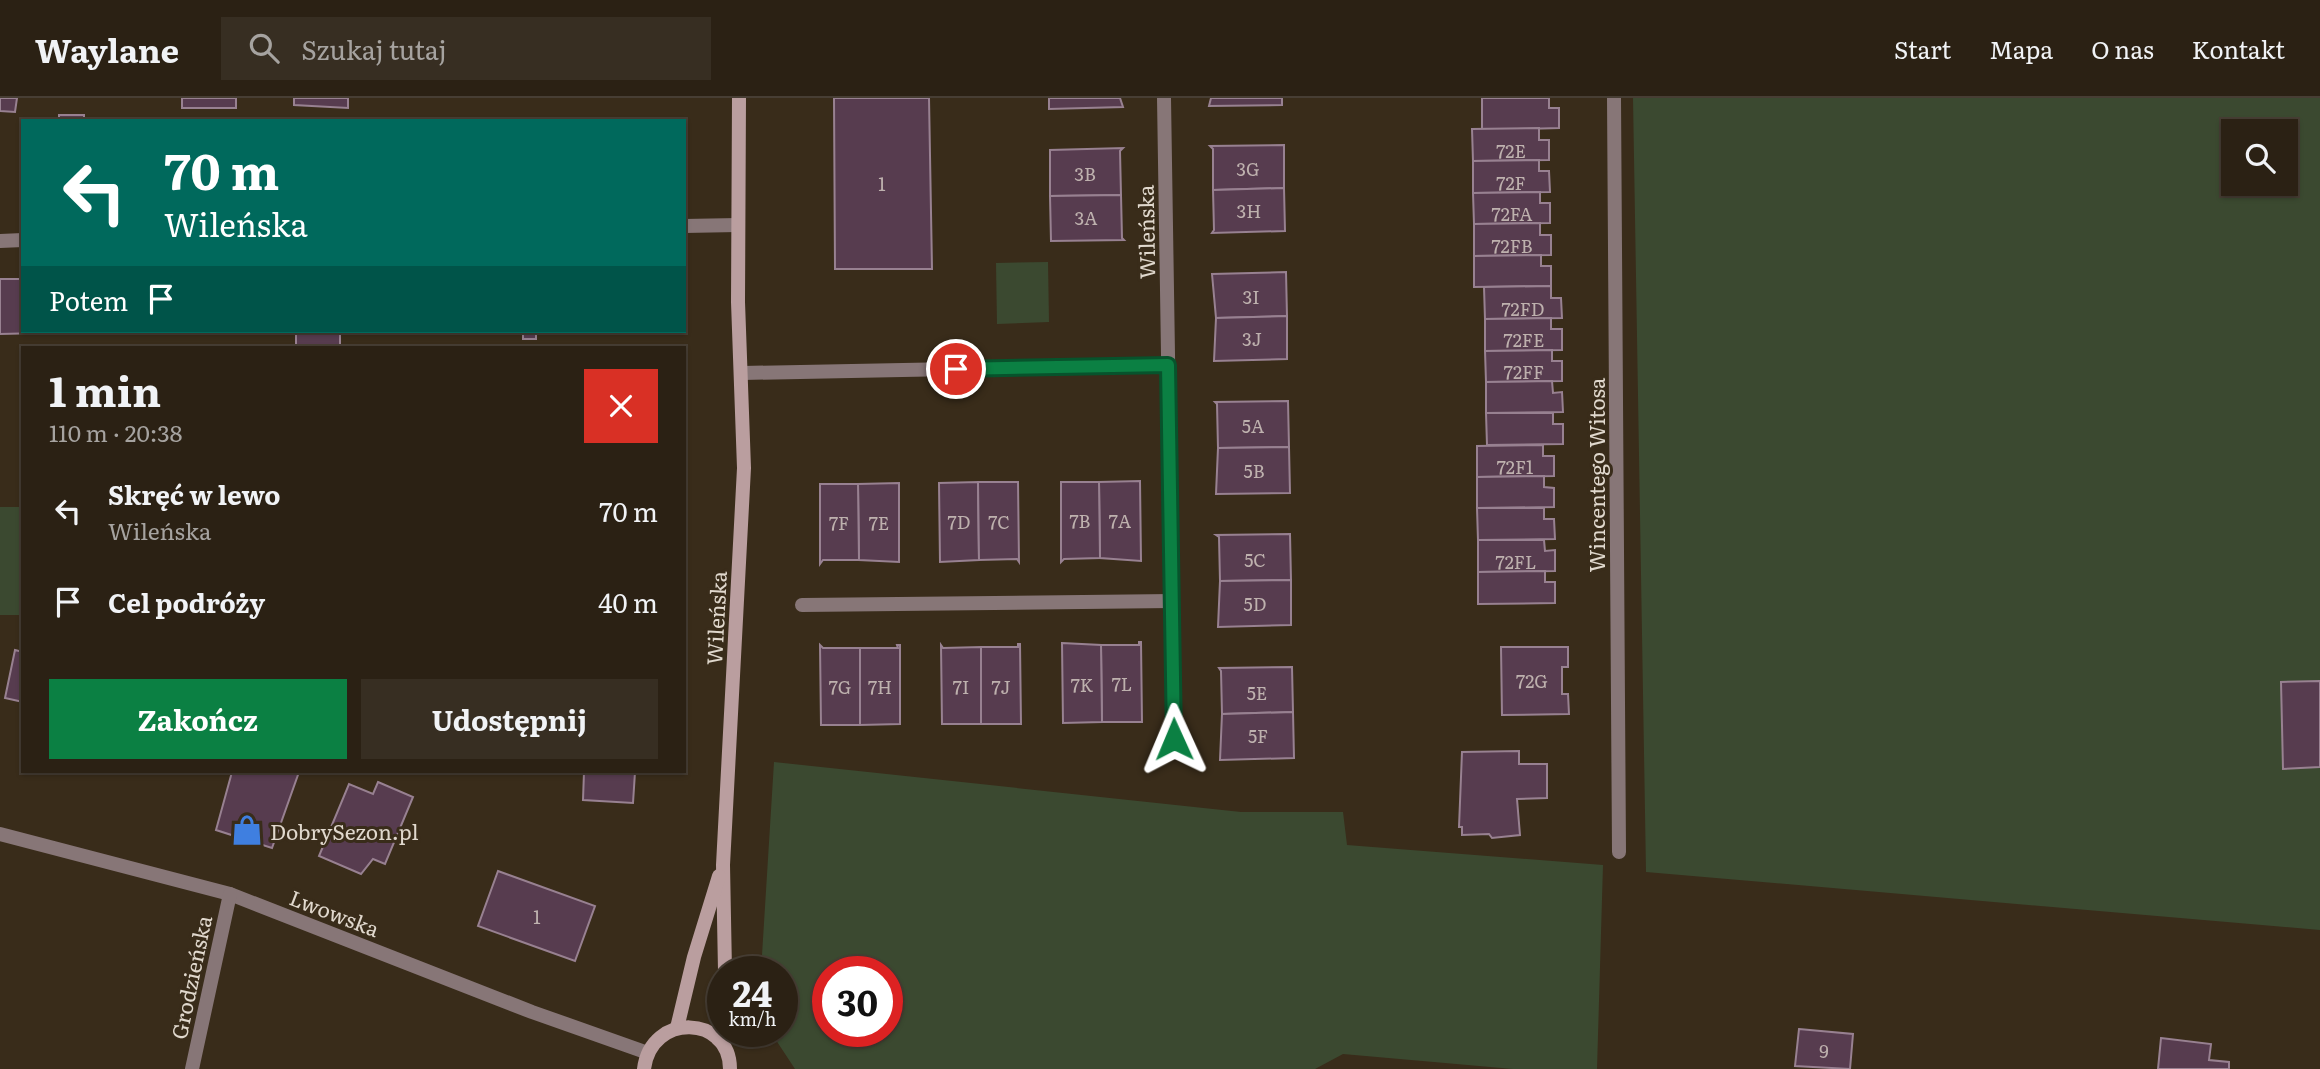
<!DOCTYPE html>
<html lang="pl">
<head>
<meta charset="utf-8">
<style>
  body { margin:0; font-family:Literata,serif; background:#372e22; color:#f1f3f6; height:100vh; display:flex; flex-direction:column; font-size:26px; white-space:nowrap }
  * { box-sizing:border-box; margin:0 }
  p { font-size:23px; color:#a6a3a0 }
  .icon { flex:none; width:38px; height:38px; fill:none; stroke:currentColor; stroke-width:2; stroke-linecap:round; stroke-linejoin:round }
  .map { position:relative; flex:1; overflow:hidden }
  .sheet { position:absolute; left:21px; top:248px; width:665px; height:427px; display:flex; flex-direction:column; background:#2b2114; border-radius:0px; box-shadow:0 2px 5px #0004,0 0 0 2px #473e34 }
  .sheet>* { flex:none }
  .top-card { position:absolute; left:21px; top:21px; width:665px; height:214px; border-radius:0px; box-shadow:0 2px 5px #0004,0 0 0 2px #473e34; background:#00695c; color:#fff; overflow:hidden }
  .tools { position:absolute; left:2221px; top:21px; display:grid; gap:14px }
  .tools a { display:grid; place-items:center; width:77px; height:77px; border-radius:0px; background:#2b2114; box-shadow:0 2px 5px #0004,0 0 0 2px #473e34; font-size:35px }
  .speed { position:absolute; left:707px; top:858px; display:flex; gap:14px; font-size:35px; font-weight:700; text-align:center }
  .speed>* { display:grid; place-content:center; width:91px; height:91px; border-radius:50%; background:#2b2114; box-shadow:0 2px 5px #0004,0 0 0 2px #473e34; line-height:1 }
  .speed small { font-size:18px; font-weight:400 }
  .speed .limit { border:10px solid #d22; background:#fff; color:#111 }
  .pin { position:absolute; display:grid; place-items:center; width:60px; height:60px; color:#fff; margin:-30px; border:4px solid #fff; border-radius:50%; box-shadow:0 2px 7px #0007 }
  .me { position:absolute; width:77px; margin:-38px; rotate:359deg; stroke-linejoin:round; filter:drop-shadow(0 0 5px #0008) }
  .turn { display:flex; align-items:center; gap:24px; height:147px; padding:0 28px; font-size:32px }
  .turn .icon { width:91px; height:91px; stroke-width:2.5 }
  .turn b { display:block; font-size:49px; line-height:60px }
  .then { display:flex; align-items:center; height:66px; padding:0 28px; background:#0003; gap:14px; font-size:26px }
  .round { display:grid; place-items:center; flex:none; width:74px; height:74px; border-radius:0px; background:#372e22 }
  .overview { display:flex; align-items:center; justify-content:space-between; height:119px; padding:0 28px }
  h1 { font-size:42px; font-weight:700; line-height:52px }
  .primary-button { display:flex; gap:14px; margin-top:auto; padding:14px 28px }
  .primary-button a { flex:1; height:80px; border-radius:0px; background:#0b8043; color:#fff; font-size:28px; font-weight:700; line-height:80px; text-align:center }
  .primary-button a+a { background:#372e22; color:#f1f3f6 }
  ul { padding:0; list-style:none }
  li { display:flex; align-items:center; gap:21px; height:91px; padding:0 28px }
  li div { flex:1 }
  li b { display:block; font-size:26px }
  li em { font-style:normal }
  header { display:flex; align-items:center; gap:42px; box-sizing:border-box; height:98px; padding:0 35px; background:#2b2114; border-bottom:2px solid #473e34 }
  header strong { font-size:33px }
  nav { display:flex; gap:38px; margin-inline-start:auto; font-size:24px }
  .search { width:490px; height:63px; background:#372e22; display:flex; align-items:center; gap:18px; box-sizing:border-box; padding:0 24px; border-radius:0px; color:#a6a3a0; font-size:26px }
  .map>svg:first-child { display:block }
  .green { fill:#3b4930; fill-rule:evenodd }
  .building { fill:#573c4f; stroke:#988191; stroke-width:2 }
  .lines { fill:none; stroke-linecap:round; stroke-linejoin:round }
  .minor { stroke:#877677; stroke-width:14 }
  .secondary { stroke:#ba9e9f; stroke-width:14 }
  .route-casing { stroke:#07532c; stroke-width:18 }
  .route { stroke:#0b8043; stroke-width:12 }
  .labels { text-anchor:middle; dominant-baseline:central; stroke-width:6; stroke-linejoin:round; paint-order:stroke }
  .number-label { font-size:18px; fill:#beb1ae }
  .street-label { font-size:21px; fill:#e0d8cd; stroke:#392c1a }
  .poi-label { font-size:21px; fill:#e0d8cd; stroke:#392c1a; text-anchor:start }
</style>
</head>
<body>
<header>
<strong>Waylane</strong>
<div class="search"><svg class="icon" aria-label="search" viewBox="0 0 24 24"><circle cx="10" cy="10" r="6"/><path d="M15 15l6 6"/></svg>Szukaj tutaj</div>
<nav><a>Start</a><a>Mapa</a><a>O nas</a><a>Kontakt</a></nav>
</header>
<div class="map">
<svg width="2320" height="971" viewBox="0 0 2320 971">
  <rect width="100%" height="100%" fill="#392c1a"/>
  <g class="green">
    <path d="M1633,0H2320V832L1646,774ZM2233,33H2286V86H2233Z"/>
    <polygon points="1048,164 1049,224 997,226 996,165"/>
    <rect x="0" y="409" width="23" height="108"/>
    <path d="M774,664L1241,714H1343L1347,747L1603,767L1597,971H1513L1343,956L1315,971H795L770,933H782V873H761ZM828,873H887V933H828Z"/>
  </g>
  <g class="building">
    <polygon points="0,0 17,0 15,14 0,13"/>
    <rect x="182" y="0" width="54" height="10"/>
    <polygon points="294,0 348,0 348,10 294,7"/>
    <polygon points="834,0 929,0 932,171 835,171"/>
    <polygon points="1049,0 1120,0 1123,9 1049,11"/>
    <polygon points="1211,0 1282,0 1282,7 1209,8"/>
    <polygon points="1482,0 1549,0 1549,10 1559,10 1559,30 1482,32"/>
    <rect x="59" y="17" width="25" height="6"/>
    <polygon points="1539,30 1539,42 1549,42 1549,62 1473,63 1472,31"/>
    <polygon points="1284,47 1284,90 1213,92 1213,51 1210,48"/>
    <polygon points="1123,50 1120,53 1121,97 1050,98 1050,52"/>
    <polygon points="1539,62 1539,73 1549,73 1550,94 1473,95 1473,63"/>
    <polygon points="1284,90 1285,133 1212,135 1214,132 1213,92"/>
    <polygon points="1540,94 1540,105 1550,105 1550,125 1474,126 1473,95"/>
    <polygon points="1121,97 1122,140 1124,142 1051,143 1050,98"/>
    <polygon points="1540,125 1540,137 1551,137 1551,157 1474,158 1474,126"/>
    <polygon points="1541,157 1541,168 1551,168 1551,188 1474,189 1474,158"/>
    <polygon points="1286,174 1287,218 1216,220 1212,176"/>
    <polygon points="0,181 23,181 23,233 41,233 41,235 0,236"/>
    <polygon points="1551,188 1551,200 1561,200 1562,220 1485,221 1484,189"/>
    <polygon points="1287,218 1287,261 1214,263 1216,220"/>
    <polygon points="1551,220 1551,231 1562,231 1562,252 1485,253 1485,221"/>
    <rect x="189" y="233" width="32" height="2"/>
    <rect x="296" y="233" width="44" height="17"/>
    <rect x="523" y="233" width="13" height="8"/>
    <rect x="604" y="233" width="29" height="2"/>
    <polygon points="1552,252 1552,263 1562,263 1562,283 1486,284 1485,253"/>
    <polygon points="1552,283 1553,295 1562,294 1563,314 1486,315 1486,284"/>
    <polygon points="1288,303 1289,349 1218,350 1217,306 1215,304"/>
    <polygon points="1486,315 1553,315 1553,326 1563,326 1563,346 1487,347"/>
    <polygon points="1543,347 1543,358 1554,358 1554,378 1477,379 1477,348"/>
    <polygon points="1289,349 1290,395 1216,396 1218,350"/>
    <polygon points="1544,378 1544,389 1554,390 1554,409 1477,410 1477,379"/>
    <polygon points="1140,383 1141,463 1100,460 1099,384"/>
    <polygon points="978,384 979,462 940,464 939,385"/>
    <polygon points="978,384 1018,384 1019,464 1017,461 979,462"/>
    <polygon points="1061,384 1099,384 1100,460 1064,461 1061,464"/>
    <polygon points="899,385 899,464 859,462 858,386"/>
    <polygon points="820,386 858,386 859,462 823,462 820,466"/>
    <polygon points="1477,410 1544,410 1544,421 1554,421 1555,441 1478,442"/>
    <polygon points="1290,436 1291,482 1220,483 1219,439 1216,437"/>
    <polygon points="1478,442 1544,442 1545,453 1555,452 1555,473 1478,474"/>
    <polygon points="1545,473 1545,484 1555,484 1555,505 1478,506 1478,474"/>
    <polygon points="1291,482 1291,527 1218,529 1220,483"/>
    <polygon points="1139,544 1141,544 1142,624 1102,624 1101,547 1139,547"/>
    <polygon points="1062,545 1101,547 1102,624 1063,625"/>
    <polygon points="1018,546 1020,546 1021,626 981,626 981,549 1018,549"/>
    <polygon points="820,547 823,550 860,550 860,627 821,627"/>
    <polygon points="897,547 900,547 900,626 860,627 860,550 898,550"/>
    <polygon points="941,547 943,550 981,549 981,626 942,626"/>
    <polygon points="1501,549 1568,549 1568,569 1562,569 1562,596 1568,596 1569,616 1502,617"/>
    <polygon points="15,552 23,554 23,604 5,600"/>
    <polygon points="1292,569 1293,614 1222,616 1221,573 1219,570"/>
    <polygon points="2320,583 2320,669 2283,671 2281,584"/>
    <polygon points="1293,614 1294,660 1220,662 1222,616"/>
    <polygon points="1519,653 1519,666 1547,666 1547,700 1517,701 1520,737 1492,740 1489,736 1462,737 1462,729 1459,729 1462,654"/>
    <polygon points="232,674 299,674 272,750 216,732"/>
    <polygon points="584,674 635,674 633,705 583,702"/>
    <polygon points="378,684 413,699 385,766 373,761 361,776 319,758 349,686 373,696"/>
    <polygon points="498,773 595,808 575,863 478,828"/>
    <polygon points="1799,931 1853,936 1850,971 1795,968"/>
    <polygon points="2161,940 2211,946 2209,962 2229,964 2229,971 2158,971"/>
  </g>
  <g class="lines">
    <g class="minor">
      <polyline points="1164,0 1174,641"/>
      <polyline points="1614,0 1619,754"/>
      <polyline points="684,128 738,127"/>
      <polyline points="0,143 23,142"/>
      <polyline points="743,275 1168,267"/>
      <polyline points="802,507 1172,503"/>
      <polyline points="0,736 230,796 532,914 648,955"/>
      <polyline points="192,971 230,796"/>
    </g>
    <g class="secondary">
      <polyline points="725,873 723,767 744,370 738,204 739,0"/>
      <polyline points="677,930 694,859 719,778"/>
      <polyline points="718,941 723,893"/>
      <path d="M644,971C651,914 730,917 730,971"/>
    </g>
  </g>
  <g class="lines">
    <defs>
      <polyline id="route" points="956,271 1168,267 1174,641"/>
    </defs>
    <use href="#route" class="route-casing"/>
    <use href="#route" class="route"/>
  </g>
  <defs>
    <symbol id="shop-bare" viewBox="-9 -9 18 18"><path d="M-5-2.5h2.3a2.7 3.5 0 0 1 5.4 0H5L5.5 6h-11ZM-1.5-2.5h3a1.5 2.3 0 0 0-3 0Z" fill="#3f7fe0" stroke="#392c1a" stroke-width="2.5" paint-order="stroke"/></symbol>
  </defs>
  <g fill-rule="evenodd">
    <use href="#shop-bare" x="225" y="710" width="44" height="44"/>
  </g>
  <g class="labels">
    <g class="number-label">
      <text x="1511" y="52">72E</text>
      <text x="1248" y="70">3G</text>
      <text x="1085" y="75">3B</text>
      <text x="1511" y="84">72F</text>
      <text x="882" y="85">1</text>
      <text x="1249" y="112">3H</text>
      <text x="1512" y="115">72FA</text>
      <text x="1086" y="119">3A</text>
      <text x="1512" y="147">72FB</text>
      <text x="1251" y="198">3I</text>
      <text x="1523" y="210">72FD</text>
      <text x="1252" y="240">3J</text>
      <text x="1524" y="241">72FE</text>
      <text x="1524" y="273">72FF</text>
      <text x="1253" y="327">5A</text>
      <text x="1515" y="368">72F1</text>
      <text x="1254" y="372">5B</text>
      <text x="1080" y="422">7B</text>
      <text x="1120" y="422">7A</text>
      <text x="959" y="423">7D</text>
      <text x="999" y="423">7C</text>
      <text x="839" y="424">7F</text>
      <text x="879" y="424">7E</text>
      <text x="1255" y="461">5C</text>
      <text x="1516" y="463">72FL</text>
      <text x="1255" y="505">5D</text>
      <text x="1532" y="582">72G</text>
      <text x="1122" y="585">7L</text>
      <text x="1082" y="586">7K</text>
      <text x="840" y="588">7G</text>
      <text x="880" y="588">7H</text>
      <text x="961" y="588">7I</text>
      <text x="1001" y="588">7J</text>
      <text x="1257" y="594">5E</text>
      <text x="1258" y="637">5F</text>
      <text x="537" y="818">1</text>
      <text x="1824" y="952">9</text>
    </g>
    <g class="street-label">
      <text transform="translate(1145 134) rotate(-91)">Wileńska</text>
      <text transform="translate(1595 377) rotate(-90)">Wincentego Witosa</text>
      <text transform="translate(715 520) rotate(-87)">Wileńska</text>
      <text transform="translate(335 814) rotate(21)">Lwowska</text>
      <text transform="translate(190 879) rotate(-78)">Grodzieńska</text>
    </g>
    <g class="poi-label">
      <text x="270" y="732">DobrySezon.pl</text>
    </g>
  </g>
</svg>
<div class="tools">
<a><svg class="icon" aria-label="search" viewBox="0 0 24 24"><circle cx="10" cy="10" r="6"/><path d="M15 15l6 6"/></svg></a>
</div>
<div class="speed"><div>24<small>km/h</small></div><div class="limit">30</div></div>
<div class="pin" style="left:956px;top:271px;background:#d93025"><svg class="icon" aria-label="arrive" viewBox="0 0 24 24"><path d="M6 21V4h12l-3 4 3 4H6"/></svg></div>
<svg class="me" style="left:1174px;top:641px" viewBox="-20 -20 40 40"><path d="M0-17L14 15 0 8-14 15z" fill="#0b8043" stroke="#fff" stroke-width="4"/></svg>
<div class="top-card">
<div class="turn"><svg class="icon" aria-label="left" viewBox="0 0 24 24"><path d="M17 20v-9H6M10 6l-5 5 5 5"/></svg><div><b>70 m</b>Wileńska</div></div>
<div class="then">Potem<svg class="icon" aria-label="arrive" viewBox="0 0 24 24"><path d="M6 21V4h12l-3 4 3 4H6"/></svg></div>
</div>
<section class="sheet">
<div class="overview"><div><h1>1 min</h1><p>110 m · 20:38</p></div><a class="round" style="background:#d93025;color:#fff"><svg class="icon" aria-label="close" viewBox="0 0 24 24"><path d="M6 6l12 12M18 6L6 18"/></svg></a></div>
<ul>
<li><svg class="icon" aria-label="left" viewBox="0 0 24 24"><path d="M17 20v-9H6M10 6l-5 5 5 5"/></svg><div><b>Skręć w lewo</b><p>Wileńska</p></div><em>70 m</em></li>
<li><svg class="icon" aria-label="arrive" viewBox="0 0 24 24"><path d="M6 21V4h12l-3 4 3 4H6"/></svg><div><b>Cel podróży</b></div><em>40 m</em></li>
</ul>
<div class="primary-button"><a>Zakończ</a><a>Udostępnij</a></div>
</section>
</div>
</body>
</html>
